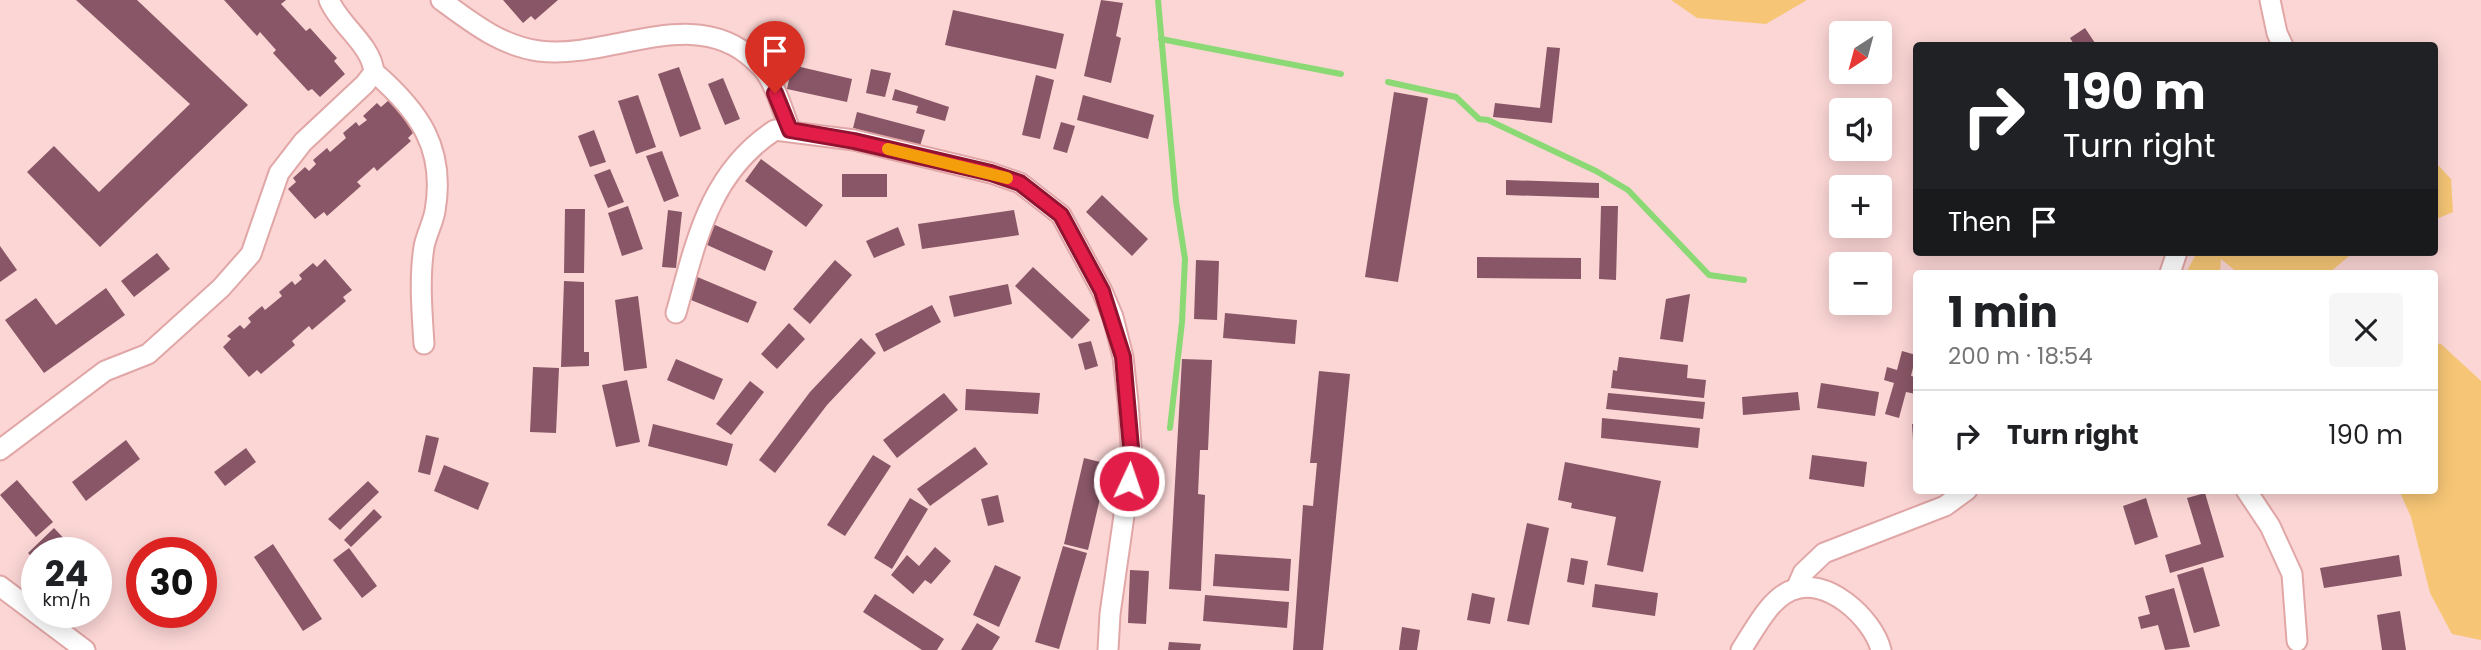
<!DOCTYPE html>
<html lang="en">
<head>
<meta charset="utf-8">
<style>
  body { margin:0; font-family:Poppins,sans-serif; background:#f6f6f6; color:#202124; height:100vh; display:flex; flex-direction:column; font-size:26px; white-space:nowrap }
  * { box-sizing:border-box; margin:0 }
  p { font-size:23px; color:#757577 }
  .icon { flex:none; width:38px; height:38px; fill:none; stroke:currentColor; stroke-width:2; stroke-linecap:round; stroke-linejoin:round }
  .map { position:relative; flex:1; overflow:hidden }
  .panel { position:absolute; left:1913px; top:270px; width:525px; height:224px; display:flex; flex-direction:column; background:#fff; border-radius:7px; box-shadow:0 4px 18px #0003 }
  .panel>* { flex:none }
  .top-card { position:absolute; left:1913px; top:42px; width:525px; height:214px; border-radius:7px; box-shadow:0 4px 18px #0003; background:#202124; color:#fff; overflow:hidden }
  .needle { width:46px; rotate:216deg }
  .tools { position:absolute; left:1829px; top:21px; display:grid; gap:14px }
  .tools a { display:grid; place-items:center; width:63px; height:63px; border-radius:7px; background:#fff; box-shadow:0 4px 18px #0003; font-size:35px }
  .speed { position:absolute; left:21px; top:537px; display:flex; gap:14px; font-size:35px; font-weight:700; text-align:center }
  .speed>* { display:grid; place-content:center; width:91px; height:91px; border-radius:50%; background:#fff; box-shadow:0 4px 18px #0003; line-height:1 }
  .speed small { font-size:18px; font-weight:400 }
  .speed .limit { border:10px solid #d22; background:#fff; color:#111 }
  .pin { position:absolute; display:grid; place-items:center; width:60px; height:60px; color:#fff; margin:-72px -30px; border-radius:50% 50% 50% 0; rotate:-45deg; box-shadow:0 0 7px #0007 }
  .pin .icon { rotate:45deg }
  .me { position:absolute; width:77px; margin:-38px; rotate:3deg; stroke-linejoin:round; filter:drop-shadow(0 0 5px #0008) }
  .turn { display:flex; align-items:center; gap:24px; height:147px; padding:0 35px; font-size:32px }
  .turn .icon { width:91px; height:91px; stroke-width:2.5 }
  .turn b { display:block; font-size:49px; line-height:60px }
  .then { display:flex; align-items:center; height:66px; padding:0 35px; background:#0003; gap:14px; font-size:26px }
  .round { display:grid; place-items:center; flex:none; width:74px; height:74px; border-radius:7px; background:#f6f6f6 }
  .overview { display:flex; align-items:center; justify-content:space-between; height:119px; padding:0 35px }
  h1 { font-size:42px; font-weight:700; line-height:52px }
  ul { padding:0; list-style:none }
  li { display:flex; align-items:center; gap:21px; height:91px; padding:0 35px; border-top:2px solid #e0e0e0 }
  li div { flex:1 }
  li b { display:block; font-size:26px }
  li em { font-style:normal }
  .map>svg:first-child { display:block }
  .green { fill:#f6c676 }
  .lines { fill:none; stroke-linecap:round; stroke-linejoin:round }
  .stream { stroke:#8bd974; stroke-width:6 }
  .building { fill:#885666 }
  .minor-casing { stroke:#e1a6a6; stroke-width:23 }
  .minor { stroke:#fff; stroke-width:19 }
  .route-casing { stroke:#92132f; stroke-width:18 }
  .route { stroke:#e11d48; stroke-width:12 }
  .slow { stroke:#f59e0b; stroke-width:12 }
</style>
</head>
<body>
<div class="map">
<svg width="2481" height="650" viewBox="0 0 2481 650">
  <rect width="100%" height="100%" fill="#fbd6d5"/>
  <g class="green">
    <polygon points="1671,0 1807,0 1766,24 1697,18"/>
    <polygon points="2434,161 2451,179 2453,212 2434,220"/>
    <polygon points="2197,252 2354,252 2329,273 2238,273 2221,259 2220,273 2186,273"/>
    <polygon points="2434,343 2441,344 2481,381 2481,640 2452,634 2430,593 2411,517 2399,490 2434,490"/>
  </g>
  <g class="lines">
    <g class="stream">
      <polyline points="1158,0 1176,201 1185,259 1182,322 1170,428"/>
      <polyline points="1161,39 1341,74"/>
      <polyline points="1388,82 1456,97 1479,119 1488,120 1596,171 1628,190 1709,275 1744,280"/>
    </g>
  </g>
  <g class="building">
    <polygon points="76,0 137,0 248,105 100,247 27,172 54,146 99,192 190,104"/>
    <polygon points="224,0 286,0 281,4 306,31 310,28 337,58 334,61 345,74 320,97 312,89 308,91 273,53 276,50 260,32 257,36"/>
    <polygon points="503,0 558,0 535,20 531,16 523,23"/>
    <polygon points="1101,0 1123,3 1116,36 1121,38 1111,83 1084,76"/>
    <polygon points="953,10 1064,34 1056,69 945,45"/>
    <polygon points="2085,28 2097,46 2075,46 2070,38"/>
    <polygon points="1547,47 1560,48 1552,123 1493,117 1495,103 1540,108"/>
    <polygon points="792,65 852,79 847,102 787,89"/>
    <polygon points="679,67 701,129 680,137 658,74"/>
    <polygon points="871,69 891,73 885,97 866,93"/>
    <polygon points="1036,75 1054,80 1040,139 1022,135"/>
    <polygon points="723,78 740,119 725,125 708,84"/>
    <polygon points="895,89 949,107 945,121 916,113 918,106 892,100"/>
    <polygon points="1394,92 1428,98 1398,282 1365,277"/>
    <polygon points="638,95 656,147 636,154 618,101"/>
    <polygon points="1083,95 1154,115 1148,139 1077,120"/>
    <polygon points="389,100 416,130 408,138 411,141 377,171 374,167 357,182 361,186 327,216 324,212 315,219 288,189 296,182 293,178 305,167 309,171 316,164 313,160 327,148 330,152 346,138 343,133 356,122 359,126 367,120 363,116 377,103 381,107"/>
    <polygon points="857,112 925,130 920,146 853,128"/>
    <polygon points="1061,122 1075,126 1067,153 1053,149"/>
    <polygon points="594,130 606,162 590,167 578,136"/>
    <polygon points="662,151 679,196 664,202 646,156"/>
    <polygon points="761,159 823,205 806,227 745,181"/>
    <polygon points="610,169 624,202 608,208 594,175"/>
    <rect x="842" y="174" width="45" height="23"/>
    <polygon points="1506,180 1599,183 1599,198 1506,195"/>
    <polygon points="1102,195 1148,239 1132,256 1086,212"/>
    <polygon points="628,206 643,249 622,256 608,213"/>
    <polygon points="1601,206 1618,206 1616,280 1599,279"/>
    <polygon points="565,209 585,209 584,273 564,273"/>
    <polygon points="668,210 682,212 676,268 662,267"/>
    <polygon points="1014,210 1019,235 922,249 918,224"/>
    <polygon points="713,224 773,251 765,271 705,244"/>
    <polygon points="898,227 905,245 874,258 866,241"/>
    <polygon points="0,246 17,270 0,282"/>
    <polygon points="157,253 170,269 134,297 121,281"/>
    <polygon points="1477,257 1581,258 1581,279 1477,278"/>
    <polygon points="325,259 352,290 343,297 346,301 312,330 309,326 292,341 295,345 261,374 257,370 249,377 223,347 231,339 227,336 240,325 244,329 251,322 248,318 262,306 265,310 282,296 279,292 292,281 295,285 302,279 299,275 313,263 317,267"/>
    <polygon points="835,260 852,275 810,324 793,309"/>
    <polygon points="1196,260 1219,261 1217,320 1194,319"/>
    <polygon points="1033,267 1090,320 1072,339 1015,286"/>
    <polygon points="695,276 757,302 748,323 686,298"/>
    <polygon points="564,281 584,282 584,352 589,352 589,366 561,367"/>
    <polygon points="1008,284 1012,304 954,317 949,296"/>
    <polygon points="106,288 125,315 44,373 5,320 36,298 56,325"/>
    <polygon points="1690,294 1683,342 1660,339 1666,299"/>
    <polygon points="638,296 647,368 624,371 615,300"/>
    <polygon points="932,305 941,322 884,352 875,334"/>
    <polygon points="1225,313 1297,320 1295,344 1223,338"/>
    <polygon points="789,323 805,339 777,369 761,354"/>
    <polygon points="861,338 876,353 827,405 775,473 759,460 810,392"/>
    <polygon points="1091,341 1098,366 1085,370 1078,344"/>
    <polygon points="1902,351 1916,355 1911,376 1916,377 1916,394 1906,392 1899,418 1885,414 1894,383 1884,380 1887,367 1897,370"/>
    <polygon points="1619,357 1688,365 1687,378 1706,380 1704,398 1611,388 1613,370 1617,371"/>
    <polygon points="676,359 723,379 714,400 667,380"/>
    <polygon points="1182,359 1212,360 1208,450 1200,450 1198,494 1205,495 1201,591 1169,589"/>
    <polygon points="533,367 559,368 556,433 530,432"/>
    <polygon points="1319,371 1350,374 1323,650 1293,650 1303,505 1313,506 1317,463 1310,463"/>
    <polygon points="627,380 640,442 616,447 602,385"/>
    <polygon points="750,381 764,392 731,435 716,424"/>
    <polygon points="1821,383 1879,392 1875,416 1817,408"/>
    <polygon points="966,389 1040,393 1038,414 965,410"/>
    <polygon points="1798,392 1800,410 1743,415 1742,397"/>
    <polygon points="944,393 958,410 897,458 883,440"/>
    <polygon points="1608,393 1705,402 1703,419 1606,409"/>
    <polygon points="1602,418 1700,428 1698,448 1601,438"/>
    <polygon points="653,424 733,444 727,466 648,446"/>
    <polygon points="1912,424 1916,424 1916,457 1914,457"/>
    <polygon points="426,435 439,438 430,475 418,472"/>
    <polygon points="126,440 140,459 86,501 72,482"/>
    <polygon points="975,447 988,464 930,506 917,489"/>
    <polygon points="246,448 256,462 225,486 214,472"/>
    <polygon points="873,455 891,466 845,536 827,525"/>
    <polygon points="1812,455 1867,462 1864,487 1809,479"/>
    <polygon points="1084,458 1108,464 1088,550 1064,544"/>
    <polygon points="1565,462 1661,481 1643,572 1607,565 1616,517 1571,508 1572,503 1558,500"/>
    <polygon points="444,465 489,483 478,510 434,491"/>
    <polygon points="17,480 53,522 36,537 0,495"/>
    <polygon points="368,481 379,492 340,530 328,519"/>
    <polygon points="2205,493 2224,557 2170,573 2165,555 2201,544 2187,498"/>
    <polygon points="998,495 1004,522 988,526 981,499"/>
    <polygon points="910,498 928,509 892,569 874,558"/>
    <polygon points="2146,498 2158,537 2135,545 2123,506"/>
    <polygon points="374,509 382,517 351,547 344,540"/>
    <polygon points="1527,523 1549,528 1529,625 1507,621"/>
    <polygon points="54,528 72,547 65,553 37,553 37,562 28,553"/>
    <polygon points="273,544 322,619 303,631 254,557"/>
    <polygon points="1063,546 1087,553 1059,649 1035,642"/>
    <polygon points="935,547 951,561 931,584 925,580 913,594 891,575 907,555 919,566"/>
    <polygon points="349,548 377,586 362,598 333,560"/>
    <polygon points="1215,554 1291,559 1289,591 1213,586"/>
    <polygon points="2399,555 2402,576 2324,588 2320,568"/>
    <polygon points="1571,558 1588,561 1584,585 1567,582"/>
    <polygon points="995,565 1021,577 999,627 973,615"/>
    <polygon points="2203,567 2220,626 2194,633 2177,575"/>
    <polygon points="1130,570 1149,571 1146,624 1128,623"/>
    <polygon points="1595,584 1658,593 1655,616 1592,607"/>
    <polygon points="2174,588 2190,647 2165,650 2158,625 2141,629 2138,617 2150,614 2145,596"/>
    <polygon points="1472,593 1495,598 1490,624 1467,620"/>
    <polygon points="875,594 944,639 937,650 922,650 863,612"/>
    <polygon points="1205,595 1289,602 1287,628 1203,621"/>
    <polygon points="2400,611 2406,650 2382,650 2377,615"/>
    <polygon points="977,623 1000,637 992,650 961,650"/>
    <polygon points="1402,627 1420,630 1417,650 1399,650"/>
    <polygon points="1169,642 1201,644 1200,650 1168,650"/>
  </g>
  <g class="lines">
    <defs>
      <g id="minor">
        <path d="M441,0C471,22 501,46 539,51C610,60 694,3 754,60C759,65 765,70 768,76C778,92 783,112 790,130"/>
        <polyline points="2270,0 2277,33 2283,46"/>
        <path d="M374,72C419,111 446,148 435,211C433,223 426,235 424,247C419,278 422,313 424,344"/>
        <polyline points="2170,273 2177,252"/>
        <path d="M676,313C696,242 709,173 775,130L854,140L991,173L1020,183L1061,215L1102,291L1113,317L1123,357L1128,402L1132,459L1110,614L1108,650"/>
        <path d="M0,450L105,371L148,354L221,288L251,254L279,173L303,142L365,84L374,72C371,44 340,26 329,0"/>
        <polyline points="2246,490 2270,526 2292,574 2297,641"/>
        <polyline points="0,586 85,650"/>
        <polyline points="1796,589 1803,573 1824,553 1945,506 1967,490"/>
        <path d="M1741,650C1754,631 1768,601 1790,591C1825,574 1873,618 1881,650"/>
      </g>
    </defs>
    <use href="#minor" class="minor-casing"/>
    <use href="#minor" class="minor"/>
  </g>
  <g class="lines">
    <defs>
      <polyline id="route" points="775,93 790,130 854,141 991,173 1020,183 1061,215 1102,291 1123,357 1132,459 1129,481"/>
    </defs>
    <use href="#route" class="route-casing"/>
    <use href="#route" class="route"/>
    <polyline class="slow" points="888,149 1007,178"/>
  </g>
</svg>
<div class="tools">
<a><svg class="needle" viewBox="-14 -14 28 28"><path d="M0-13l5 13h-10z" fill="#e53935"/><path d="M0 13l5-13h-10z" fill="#757577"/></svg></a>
<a><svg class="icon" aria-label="sound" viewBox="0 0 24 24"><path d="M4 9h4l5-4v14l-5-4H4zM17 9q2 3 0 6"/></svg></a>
<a>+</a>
<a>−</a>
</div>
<div class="speed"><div>24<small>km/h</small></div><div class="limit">30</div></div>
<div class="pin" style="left:775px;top:93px;background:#d93025"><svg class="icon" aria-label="arrive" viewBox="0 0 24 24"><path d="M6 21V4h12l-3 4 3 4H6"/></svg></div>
<svg class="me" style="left:1129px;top:481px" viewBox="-20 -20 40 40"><circle r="17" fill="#e11d48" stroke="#fff" stroke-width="3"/><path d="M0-11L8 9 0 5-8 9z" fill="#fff"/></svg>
<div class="top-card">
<div class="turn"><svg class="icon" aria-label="right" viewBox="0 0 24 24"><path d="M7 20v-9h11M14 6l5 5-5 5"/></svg><div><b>190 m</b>Turn right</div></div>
<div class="then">Then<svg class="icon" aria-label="arrive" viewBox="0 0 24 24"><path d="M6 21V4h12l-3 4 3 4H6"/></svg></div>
</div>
<section class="panel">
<div class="overview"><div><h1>1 min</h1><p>200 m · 18:54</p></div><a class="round"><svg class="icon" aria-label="close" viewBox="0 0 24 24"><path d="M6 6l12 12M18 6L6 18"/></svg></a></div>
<ul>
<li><svg class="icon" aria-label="right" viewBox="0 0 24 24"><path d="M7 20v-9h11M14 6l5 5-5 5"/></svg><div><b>Turn right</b></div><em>190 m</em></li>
</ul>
</section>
</div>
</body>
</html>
